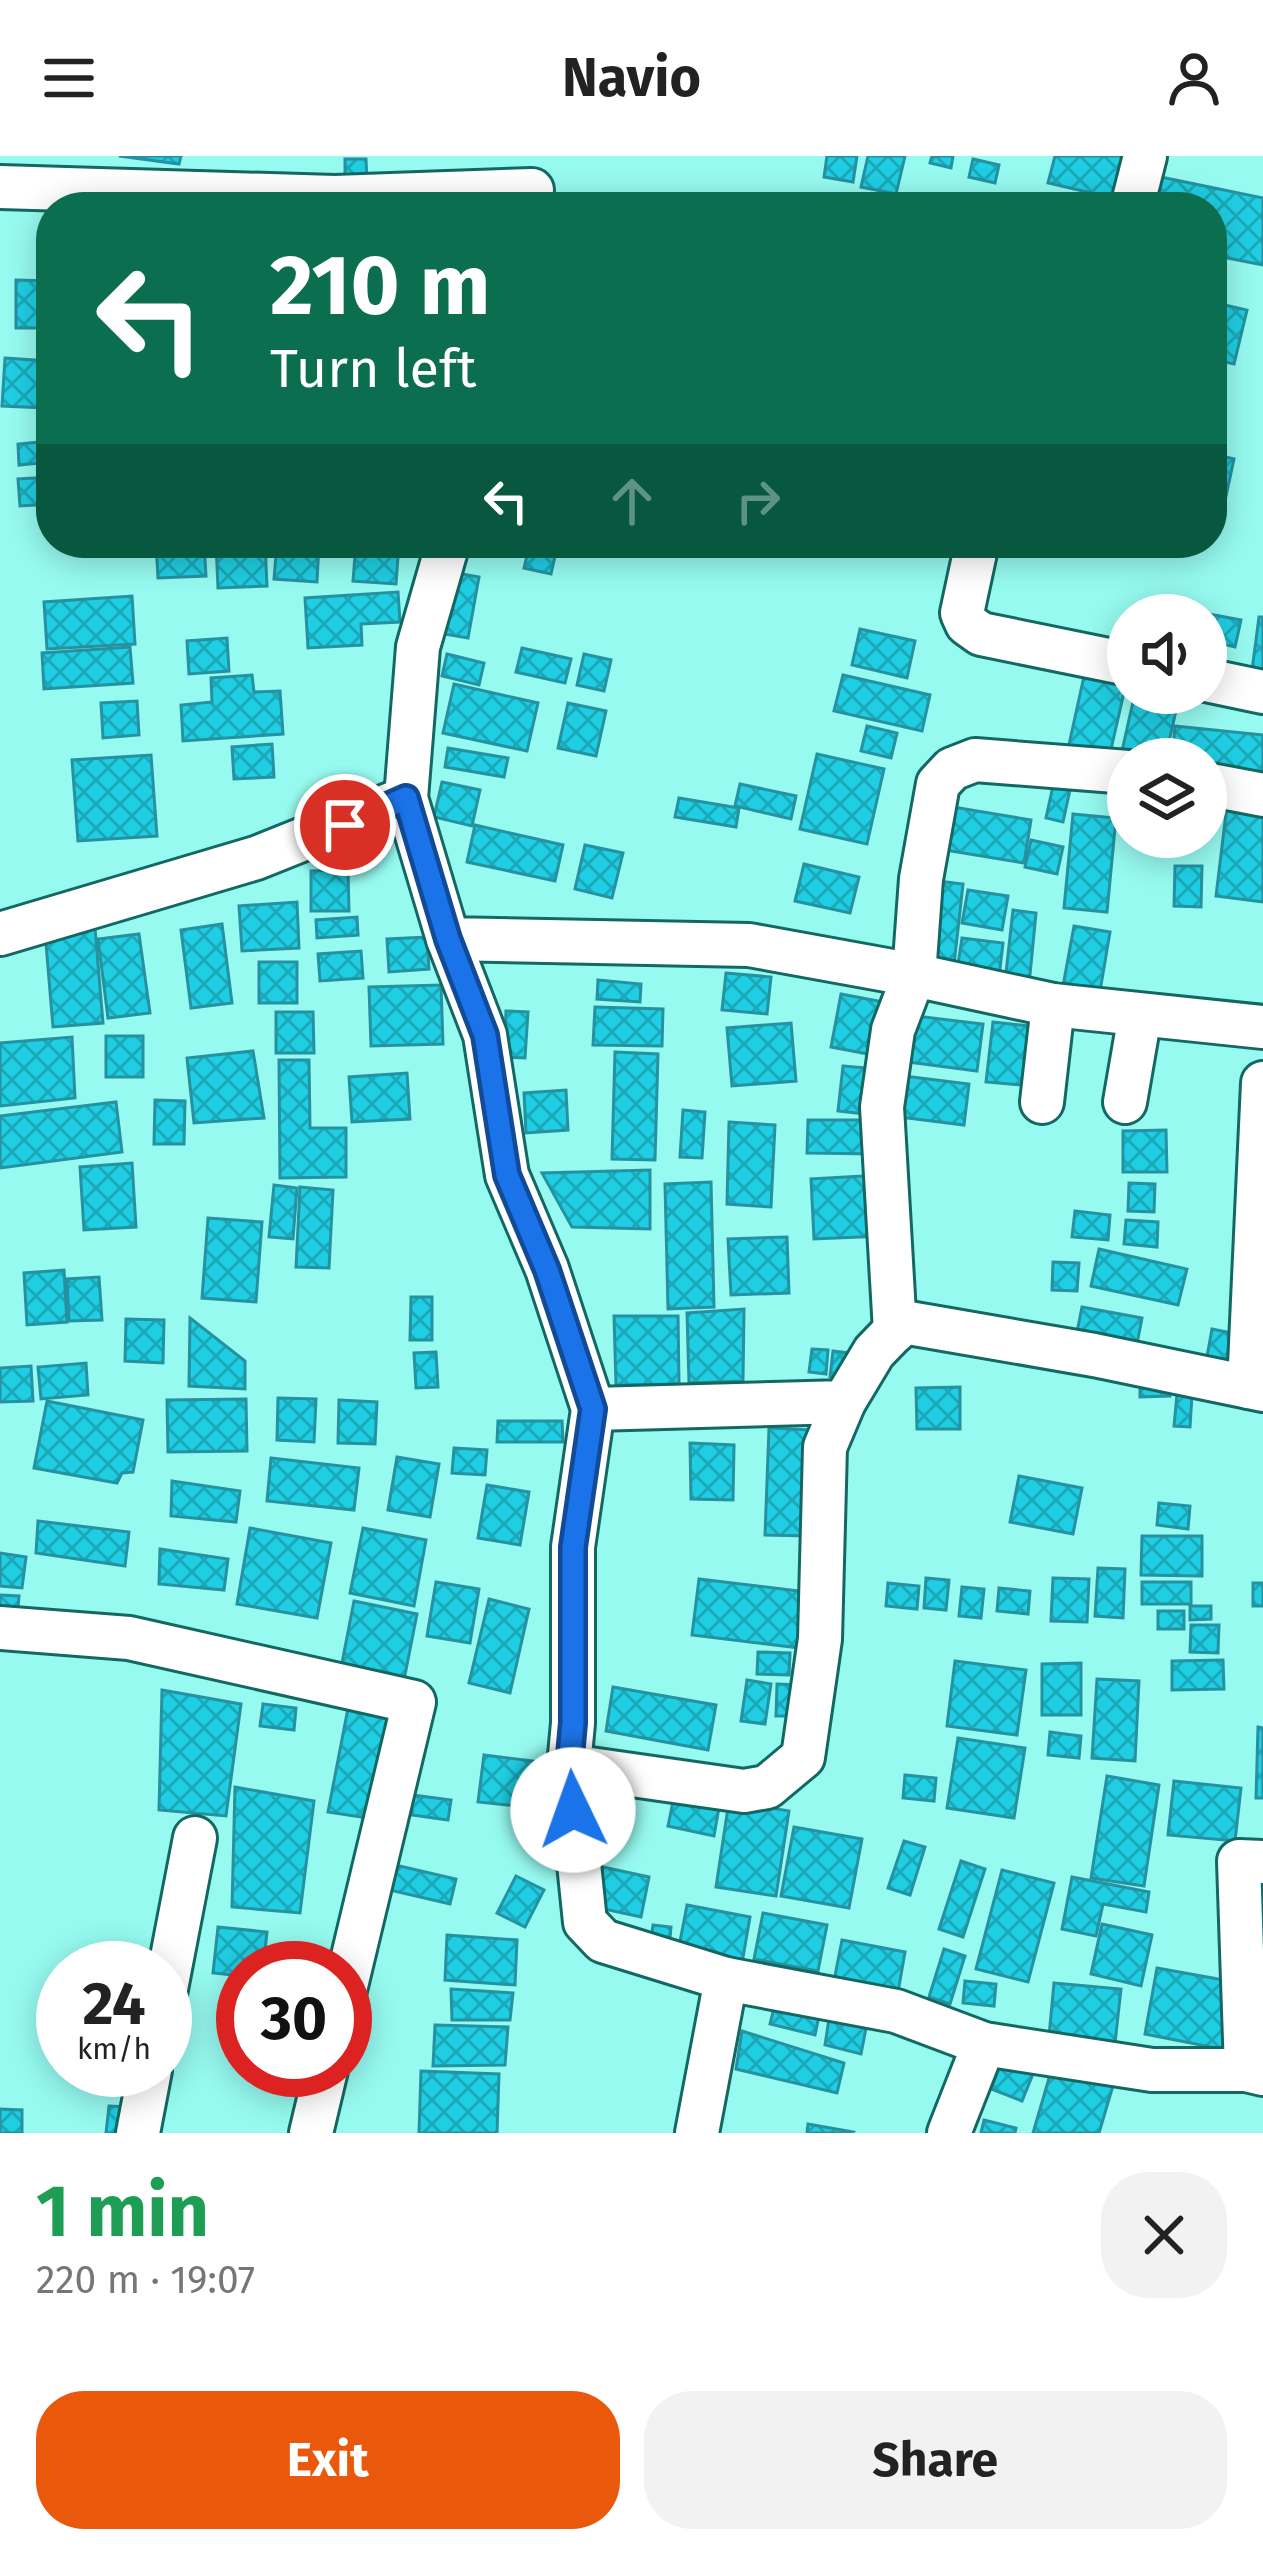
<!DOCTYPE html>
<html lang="en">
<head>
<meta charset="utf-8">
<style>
  body { margin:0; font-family:"Fira Sans",sans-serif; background:#f2f2f2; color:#222; height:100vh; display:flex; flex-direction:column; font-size:45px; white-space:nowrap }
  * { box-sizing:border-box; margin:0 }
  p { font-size:39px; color:#767676 }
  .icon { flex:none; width:66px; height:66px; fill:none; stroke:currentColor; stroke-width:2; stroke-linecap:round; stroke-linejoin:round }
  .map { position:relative; height:1977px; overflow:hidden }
  .sheet { display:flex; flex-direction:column; background:#fff; flex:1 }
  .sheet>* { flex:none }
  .banner { position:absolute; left:36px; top:36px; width:1191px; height:366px; border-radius:48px; box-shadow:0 6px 30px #0003; background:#0b6e4f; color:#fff; overflow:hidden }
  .buttons { position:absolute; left:1107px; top:438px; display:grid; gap:24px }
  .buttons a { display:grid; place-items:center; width:120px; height:120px; border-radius:50%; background:#fff; box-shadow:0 6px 30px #0003; font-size:60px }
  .speed { position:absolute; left:36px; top:1785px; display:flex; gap:24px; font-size:60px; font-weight:700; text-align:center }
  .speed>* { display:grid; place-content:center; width:156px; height:156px; border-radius:50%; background:#fff; box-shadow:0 6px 30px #0003; line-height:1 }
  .speed small { font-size:30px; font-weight:400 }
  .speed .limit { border:18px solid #d22; background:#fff; color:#111 }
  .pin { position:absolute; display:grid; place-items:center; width:102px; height:102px; color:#fff; margin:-51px; border:6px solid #fff; border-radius:50%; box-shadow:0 3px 12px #0007 }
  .me { position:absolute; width:132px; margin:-66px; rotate:357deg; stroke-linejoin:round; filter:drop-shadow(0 0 9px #0008) }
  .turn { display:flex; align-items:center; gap:42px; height:252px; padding:0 36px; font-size:54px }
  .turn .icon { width:156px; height:156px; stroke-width:2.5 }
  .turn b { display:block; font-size:84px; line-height:102px }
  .lanes { display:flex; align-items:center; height:114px; padding:0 36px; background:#0003; justify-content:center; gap:60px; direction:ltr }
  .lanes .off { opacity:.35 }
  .round { display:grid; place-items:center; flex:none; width:126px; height:126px; border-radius:48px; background:#f2f2f2 }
  .head { display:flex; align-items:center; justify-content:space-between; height:204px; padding:0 36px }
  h1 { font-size:72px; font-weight:700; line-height:90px; color:#1e9e55 }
  .action { display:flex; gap:24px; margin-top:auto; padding:24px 36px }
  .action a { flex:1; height:138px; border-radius:48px; background:#ea580c; color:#fff; font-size:48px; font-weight:700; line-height:138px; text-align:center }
  .action a+a { background:#f2f2f2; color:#222 }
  header { display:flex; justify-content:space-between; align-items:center; height:156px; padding:0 36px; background:#fff; font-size:54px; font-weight:700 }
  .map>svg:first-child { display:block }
  .building { fill:url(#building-cross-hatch); stroke:#2492a0; stroke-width:3 }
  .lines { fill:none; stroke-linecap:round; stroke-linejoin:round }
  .minor-casing { stroke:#146863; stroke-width:48 }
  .minor { stroke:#fff; stroke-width:42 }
  .route-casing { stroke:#114b97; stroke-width:30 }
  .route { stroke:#1a73e8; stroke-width:21 }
</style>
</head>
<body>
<header><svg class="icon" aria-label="menu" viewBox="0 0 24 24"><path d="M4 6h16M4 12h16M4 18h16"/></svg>Navio<svg class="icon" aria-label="person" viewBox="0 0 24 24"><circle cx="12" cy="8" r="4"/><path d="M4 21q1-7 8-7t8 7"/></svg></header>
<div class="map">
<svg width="1263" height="1977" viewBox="0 0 1263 1977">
  <defs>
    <pattern id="building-cross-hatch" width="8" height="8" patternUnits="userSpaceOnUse" patternTransform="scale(3)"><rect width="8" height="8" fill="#20cee3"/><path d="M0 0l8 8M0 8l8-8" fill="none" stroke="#1ba9b9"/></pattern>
  </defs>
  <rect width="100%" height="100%" fill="#96faf0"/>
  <g class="building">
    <polygon points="119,0 181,0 179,8"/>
    <polygon points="827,0 857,0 853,26 824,21"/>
    <polygon points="868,0 905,0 896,38 861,31"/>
    <polygon points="932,0 953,0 951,12 930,7"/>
    <polygon points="1055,0 1127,0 1126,45 1048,27"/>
    <polygon points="345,3 366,3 367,25 345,25"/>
    <polygon points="973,3 999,9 995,27 969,21"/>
    <polygon points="1156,20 1263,42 1263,109 1212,99 1212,51 1150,51"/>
    <polygon points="579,40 607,41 607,51 578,51"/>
    <polygon points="938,41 985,51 936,51"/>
    <polygon points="16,124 51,125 51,172 16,172"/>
    <polygon points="1212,146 1247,154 1234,208 1212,203"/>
    <polygon points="5,202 48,205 45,252 2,250"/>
    <polygon points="51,285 51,306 19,309 18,288"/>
    <polygon points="1212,298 1234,303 1220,368 1212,366"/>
    <polygon points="51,321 51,348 20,350 18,323"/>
    <polygon points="156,387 204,387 206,420 158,422"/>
    <polygon points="216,387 265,387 267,430 218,432"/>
    <polygon points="277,387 319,387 317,426 274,423"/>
    <polygon points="356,387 399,387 396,428 353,425"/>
    <polygon points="530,387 558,387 551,418 524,412"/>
    <polygon points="456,417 479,421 468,482 445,478"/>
    <polygon points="398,436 400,466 361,468 362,489 308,492 305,442"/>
    <polygon points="132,440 135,488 47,493 44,446"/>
    <polygon points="1209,458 1241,464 1235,491 1206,484"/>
    <polygon points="1259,461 1263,461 1263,516 1252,514"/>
    <polygon points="860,473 915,485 907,522 852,509"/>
    <polygon points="227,482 229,515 189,518 187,485"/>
    <polygon points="130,491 133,527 44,533 42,497"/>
    <polygon points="522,492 571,503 565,527 516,516"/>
    <polygon points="447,498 484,507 479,529 442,520"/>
    <polygon points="584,498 611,504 604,535 577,529"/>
    <polygon points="1088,502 1128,519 1109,602 1068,593"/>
    <polygon points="252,519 254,536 280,535 283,578 183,585 181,549 212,546 211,522"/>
    <polygon points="843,519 930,539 922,575 834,555"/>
    <polygon points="454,528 538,547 527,595 443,577"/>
    <polygon points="1135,537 1180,537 1165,603 1120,604"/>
    <polygon points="137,545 139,579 103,582 101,547"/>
    <polygon points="568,547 606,555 596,600 558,592"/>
    <polygon points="867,570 897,577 891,602 861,595"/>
    <polygon points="1175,570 1263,579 1263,621 1206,615 1206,603 1172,603"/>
    <polygon points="272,588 274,621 234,623 232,591"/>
    <polygon points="448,592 508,602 504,621 445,611"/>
    <polygon points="817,598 884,613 867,688 800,673"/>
    <polygon points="151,599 157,680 78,685 72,604"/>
    <polygon points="1056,616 1073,620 1063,666 1046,662"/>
    <polygon points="442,626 480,634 472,670 434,661"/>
    <polygon points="740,628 796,640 791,663 735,650"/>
    <polygon points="1228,641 1263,645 1263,746 1216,740"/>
    <polygon points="679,642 739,652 736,671 675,661"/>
    <polygon points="947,650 1031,664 1024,707 939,693"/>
    <polygon points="1073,658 1116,662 1107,756 1064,752"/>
    <polygon points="475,669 563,689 555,725 467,706"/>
    <polygon points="1031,684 1063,691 1057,718 1025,711"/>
    <polygon points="585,689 623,697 612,742 575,733"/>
    <polygon points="804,708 859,721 850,757 795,745"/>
    <polygon points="1175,710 1202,710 1201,751 1174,750"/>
    <polygon points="348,714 349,755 311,755 311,715"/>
    <polygon points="938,725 963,728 954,809 929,807"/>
    <polygon points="968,734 1008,740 1002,774 962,767"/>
    <polygon points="297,746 299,792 242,795 239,750"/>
    <polygon points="1013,754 1036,757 1029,829 1005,826"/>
    <polygon points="357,761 358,779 317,782 316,764"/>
    <polygon points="222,768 232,847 191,852 181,774"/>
    <polygon points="1074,770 1110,776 1098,847 1061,841"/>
    <polygon points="95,772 103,867 53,871 45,776"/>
    <polygon points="139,778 150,857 108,862 98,783"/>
    <polygon points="427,781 429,813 389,816 387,783"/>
    <polygon points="962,782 1003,787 999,821 957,815"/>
    <polygon points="361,795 363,822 320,825 318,798"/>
    <rect x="259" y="806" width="38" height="41"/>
    <polygon points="726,817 771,821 767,858 722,854"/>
    <polygon points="598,824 641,828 640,846 597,843"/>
    <polygon points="441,829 443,888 371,890 369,831"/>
    <polygon points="841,838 883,846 873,899 831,891"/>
    <polygon points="595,851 663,853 662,890 593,889"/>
    <polygon points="506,855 528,856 525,902 504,901"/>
    <polygon points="276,856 313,856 314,897 276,897"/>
    <polygon points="907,859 983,868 977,915 900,905"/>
    <polygon points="993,866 1039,871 1033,930 986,926"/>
    <polygon points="791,867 796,925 732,930 727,872"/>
    <rect x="106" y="880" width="37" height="41"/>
    <polygon points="72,881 75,942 0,950 0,887"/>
    <polygon points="253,895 264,962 194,967 187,902"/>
    <polygon points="615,896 658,898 655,1004 612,1003"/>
    <polygon points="279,904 309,904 310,972 346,972 346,1021 280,1022"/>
    <polygon points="843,910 879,913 874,959 838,955"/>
    <polygon points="407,917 410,963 352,966 349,921"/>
    <polygon points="896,919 969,928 964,969 891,960"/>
    <polygon points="566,934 568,974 526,977 524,937"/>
    <polygon points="155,944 185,945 184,988 154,988"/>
    <polygon points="116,946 122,996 0,1012 0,960"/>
    <polygon points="683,954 705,956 702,1002 680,1001"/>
    <polygon points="808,964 875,964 875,998 807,997"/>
    <polygon points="729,966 775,969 771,1051 727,1048"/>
    <polygon points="1166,974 1167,1016 1123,1016 1123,975"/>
    <polygon points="132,1007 136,1071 84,1074 80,1011"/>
    <polygon points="650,1014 650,1073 572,1071 542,1017"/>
    <polygon points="880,1019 882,1080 814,1083 811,1023"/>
    <polygon points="711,1026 714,1151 668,1153 665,1028"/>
    <polygon points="1129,1027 1155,1028 1154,1056 1128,1055"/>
    <polygon points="274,1029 297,1032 293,1083 269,1081"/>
    <polygon points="300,1031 333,1034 329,1112 296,1111"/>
    <polygon points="1075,1055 1110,1059 1108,1084 1072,1081"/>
    <polygon points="208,1062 262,1066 256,1146 202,1142"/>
    <polygon points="1126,1064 1158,1066 1157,1091 1124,1088"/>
    <polygon points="787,1081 789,1137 731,1139 728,1083"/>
    <polygon points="1099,1093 1187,1113 1178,1149 1091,1130"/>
    <polygon points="1053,1106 1079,1107 1077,1135 1052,1134"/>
    <polygon points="64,1114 67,1166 27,1169 24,1117"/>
    <polygon points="99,1121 102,1164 69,1165 67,1123"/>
    <polygon points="411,1141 432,1141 432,1184 410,1184"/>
    <polygon points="1082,1151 1142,1162 1135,1198 1075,1186"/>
    <polygon points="744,1153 743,1225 689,1227 687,1157"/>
    <polygon points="614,1160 678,1160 679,1228 616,1229"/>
    <polygon points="190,1162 245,1205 245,1233 189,1230"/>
    <polygon points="126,1163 164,1164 163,1207 125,1205"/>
    <polygon points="1212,1173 1241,1179 1232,1222 1204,1217"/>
    <polygon points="812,1193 828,1194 826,1218 809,1216"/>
    <polygon points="833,1195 859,1198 856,1224 830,1221"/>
    <polygon points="436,1196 438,1231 416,1232 414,1197"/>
    <polygon points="86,1207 88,1239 41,1243 38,1211"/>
    <polygon points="31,1210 33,1245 0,1246 0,1212"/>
    <polygon points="1140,1228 1170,1228 1170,1240 1140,1241"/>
    <polygon points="960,1231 960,1273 917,1273 916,1232"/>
    <polygon points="1177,1238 1192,1239 1190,1271 1174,1270"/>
    <polygon points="278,1242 316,1243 314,1286 277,1284"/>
    <polygon points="246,1243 247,1295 168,1296 167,1244"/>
    <polygon points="339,1244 377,1246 375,1288 338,1287"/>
    <polygon points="47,1245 143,1264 133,1316 122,1317 117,1327 34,1312"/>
    <polygon points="498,1265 562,1265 563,1286 497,1286"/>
    <polygon points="769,1272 811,1274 809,1380 765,1379"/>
    <polygon points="690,1287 734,1289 733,1344 691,1343"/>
    <polygon points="454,1292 487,1294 485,1319 452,1317"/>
    <polygon points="397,1301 439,1308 430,1361 388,1354"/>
    <polygon points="271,1302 359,1312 354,1354 267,1345"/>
    <polygon points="1019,1320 1082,1332 1073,1378 1010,1366"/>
    <polygon points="172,1325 240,1335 236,1366 171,1360"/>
    <polygon points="487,1329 529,1336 520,1389 478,1382"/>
    <polygon points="1159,1347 1190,1350 1188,1373 1157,1369"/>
    <polygon points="38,1365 129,1376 125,1410 36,1397"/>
    <polygon points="250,1372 331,1387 317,1462 237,1448"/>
    <polygon points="363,1372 426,1384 414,1450 350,1437"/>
    <polygon points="1142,1380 1202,1380 1202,1420 1141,1419"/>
    <polygon points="160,1393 228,1403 224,1434 159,1428"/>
    <polygon points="0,1397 26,1401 22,1432 0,1430"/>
    <polygon points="1098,1412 1125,1413 1123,1462 1095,1460"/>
    <polygon points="926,1422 949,1424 946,1454 924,1452"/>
    <polygon points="1053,1422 1089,1423 1087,1466 1051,1465"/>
    <polygon points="699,1423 807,1436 800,1492 692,1479"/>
    <polygon points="436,1426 479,1433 470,1487 427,1480"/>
    <rect x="1142" y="1426" width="49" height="22"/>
    <polygon points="888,1427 919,1430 917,1453 886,1450"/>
    <rect x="1253" y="1427" width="10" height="23"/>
    <polygon points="962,1431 984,1433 981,1462 959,1460"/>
    <polygon points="999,1432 1030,1435 1028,1458 997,1455"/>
    <polygon points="0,1439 19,1440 17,1465 0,1465"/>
    <polygon points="489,1443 529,1453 510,1537 469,1527"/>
    <polygon points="354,1445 417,1458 404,1524 341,1512"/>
    <polygon points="1190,1450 1211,1450 1211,1463 1190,1464"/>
    <rect x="1158" y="1455" width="26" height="18"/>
    <polygon points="1191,1469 1219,1469 1218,1497 1190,1496"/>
    <polygon points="758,1496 790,1497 789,1519 757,1518"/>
    <polygon points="1223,1504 1224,1533 1172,1534 1172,1505"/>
    <polygon points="955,1505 1026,1514 1017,1579 947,1570"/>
    <polygon points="1081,1507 1081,1559 1042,1559 1042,1508"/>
    <polygon points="1097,1523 1139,1525 1135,1605 1092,1602"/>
    <polygon points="747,1524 771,1528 765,1568 741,1565"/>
    <polygon points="777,1528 799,1529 798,1560 776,1560"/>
    <polygon points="613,1531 716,1549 708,1594 606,1575"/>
    <polygon points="162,1534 241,1548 226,1660 159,1654"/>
    <polygon points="349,1547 400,1555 381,1664 328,1656"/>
    <polygon points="263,1548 296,1552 294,1574 260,1570"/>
    <polygon points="1258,1571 1263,1572 1263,1642 1256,1642"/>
    <polygon points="1050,1576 1081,1580 1079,1602 1048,1599"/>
    <polygon points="958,1582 1025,1592 1014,1662 947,1652"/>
    <polygon points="484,1599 533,1605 527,1651 478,1646"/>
    <polygon points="905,1619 936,1622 934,1645 903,1642"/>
    <polygon points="1107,1620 1159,1629 1144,1730 1091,1722"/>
    <polygon points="1174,1625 1241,1632 1235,1685 1168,1679"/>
    <polygon points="235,1631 314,1645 300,1757 232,1751"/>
    <polygon points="676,1631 721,1640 714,1680 668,1670"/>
    <polygon points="413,1639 451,1644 448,1664 412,1659"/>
    <polygon points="729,1645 789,1655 776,1740 716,1731"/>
    <polygon points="794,1671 862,1683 849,1752 781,1740"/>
    <polygon points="904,1685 925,1691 910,1739 888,1732"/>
    <polygon points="961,1705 985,1713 963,1781 939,1773"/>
    <polygon points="391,1708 456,1723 450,1748 385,1733"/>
    <polygon points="603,1711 649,1721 641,1761 595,1751"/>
    <polygon points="1002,1714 1054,1727 1028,1826 976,1813"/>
    <polygon points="516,1720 544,1734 525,1771 497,1757"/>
    <polygon points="1072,1721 1149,1736 1146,1756 1103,1748 1096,1780 1062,1773"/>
    <polygon points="687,1749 750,1761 742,1807 678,1796"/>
    <polygon points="763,1757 827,1769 818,1815 754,1803"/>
    <polygon points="1102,1768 1152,1779 1141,1830 1091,1818"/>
    <polygon points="653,1769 671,1771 669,1792 650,1790"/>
    <polygon points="218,1771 267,1776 263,1812 243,1812 243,1820 213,1817"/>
    <polygon points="447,1779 517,1784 515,1829 445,1824"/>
    <polygon points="842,1784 905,1796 897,1842 833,1830"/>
    <polygon points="944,1793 965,1800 950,1848 929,1841"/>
    <polygon points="1157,1812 1235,1826 1236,1896 1145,1878"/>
    <polygon points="965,1825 996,1828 994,1850 963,1847"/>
    <polygon points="1054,1827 1121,1833 1115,1887 1049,1880"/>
    <polygon points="451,1833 513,1837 510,1864 452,1864"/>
    <polygon points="776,1844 820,1855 815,1879 770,1868"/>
    <polygon points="829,1863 867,1867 861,1898 825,1889"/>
    <polygon points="435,1869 508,1871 505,1909 433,1910"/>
    <polygon points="742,1875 844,1907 837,1937 736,1913"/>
    <polygon points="1006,1895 1037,1908 1022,1945 991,1933"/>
    <polygon points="1054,1905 1115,1923 1099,1977 1033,1977"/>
    <polygon points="421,1915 499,1918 497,1977 419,1977"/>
    <polygon points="109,1950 127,1951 124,1977 106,1977"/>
    <polygon points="0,1953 22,1954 22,1977 0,1977"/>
    <polygon points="984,1964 1016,1972 1015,1977 981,1977"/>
    <polygon points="808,1968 853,1976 852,1977 807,1977"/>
  </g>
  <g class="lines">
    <defs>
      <g id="minor">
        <polyline points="0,31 335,41 532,34"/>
        <polyline points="1132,51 1145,0"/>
        <polyline points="448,387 418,491 406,642 448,783 749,789 914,819 921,723 938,628 952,613 975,604 1128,616"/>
        <polyline points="977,387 962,457 967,468 981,478 1128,508"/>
        <polyline points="1206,524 1263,536"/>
        <polyline points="1206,628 1263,639"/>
        <polyline points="0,778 256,702 406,642"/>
        <polyline points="448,783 485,879 507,1019 547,1113 593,1253 573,1391 573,1567 569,1610 585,1766 603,1785 726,1823 896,1855 984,1888 1152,1914 1246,1914 1263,1918"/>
        <polyline points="1042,946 1053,849"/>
        <polyline points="1125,946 1140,859"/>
        <polyline points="895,1175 882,951 893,874 914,819 1053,849 1263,871"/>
        <polyline points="1249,1231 1263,927"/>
        <polyline points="593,1253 844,1246 874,1196 903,1166 1094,1199 1263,1234"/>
        <polyline points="0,1472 129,1482 414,1546 345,1834"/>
        <polyline points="569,1610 744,1635 767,1631 803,1601 820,1483 825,1291 844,1246"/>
        <polyline points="165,1838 195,1682"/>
        <polyline points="1246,1914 1239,1705 1263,1706"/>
        <polyline points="138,1977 150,1914"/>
        <polyline points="311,1977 326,1914"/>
        <polyline points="697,1977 726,1823"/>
        <polyline points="949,1977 984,1888"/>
      </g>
    </defs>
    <use href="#minor" class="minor-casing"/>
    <use href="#minor" class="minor"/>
  </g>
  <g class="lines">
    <defs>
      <polyline id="route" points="345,669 406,642 448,783 485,879 507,1019 547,1114 593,1253 573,1391 573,1567 569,1610 573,1654"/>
    </defs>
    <use href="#route" class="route-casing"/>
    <use href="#route" class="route"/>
  </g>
</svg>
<div class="buttons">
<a><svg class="icon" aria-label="sound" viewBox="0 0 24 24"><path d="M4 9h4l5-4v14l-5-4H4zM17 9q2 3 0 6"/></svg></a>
<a><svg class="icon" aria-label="layers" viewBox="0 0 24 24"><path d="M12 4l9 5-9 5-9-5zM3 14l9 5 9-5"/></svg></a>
</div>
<div class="speed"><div>24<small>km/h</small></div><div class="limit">30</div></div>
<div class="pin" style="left:345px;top:669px;background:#d93025"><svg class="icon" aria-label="arrive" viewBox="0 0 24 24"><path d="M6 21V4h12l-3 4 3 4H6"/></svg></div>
<svg class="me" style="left:573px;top:1654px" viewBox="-20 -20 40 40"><circle r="19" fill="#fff"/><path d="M0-13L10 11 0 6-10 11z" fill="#1a73e8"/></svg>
<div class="banner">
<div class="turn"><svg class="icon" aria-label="left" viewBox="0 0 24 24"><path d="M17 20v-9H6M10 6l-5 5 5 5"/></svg><div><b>210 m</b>Turn left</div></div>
<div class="lanes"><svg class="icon" aria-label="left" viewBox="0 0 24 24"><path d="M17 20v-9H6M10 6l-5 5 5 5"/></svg><svg class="icon off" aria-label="ahead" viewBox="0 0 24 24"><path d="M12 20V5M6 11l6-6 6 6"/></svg><svg class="icon off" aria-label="right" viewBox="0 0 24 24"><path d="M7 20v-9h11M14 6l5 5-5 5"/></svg></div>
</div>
</div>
<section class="sheet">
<div class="head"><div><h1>1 min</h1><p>220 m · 19:07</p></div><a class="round"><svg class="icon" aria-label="close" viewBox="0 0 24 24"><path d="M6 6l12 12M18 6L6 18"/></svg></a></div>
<div class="action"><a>Exit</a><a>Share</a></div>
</section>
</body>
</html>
